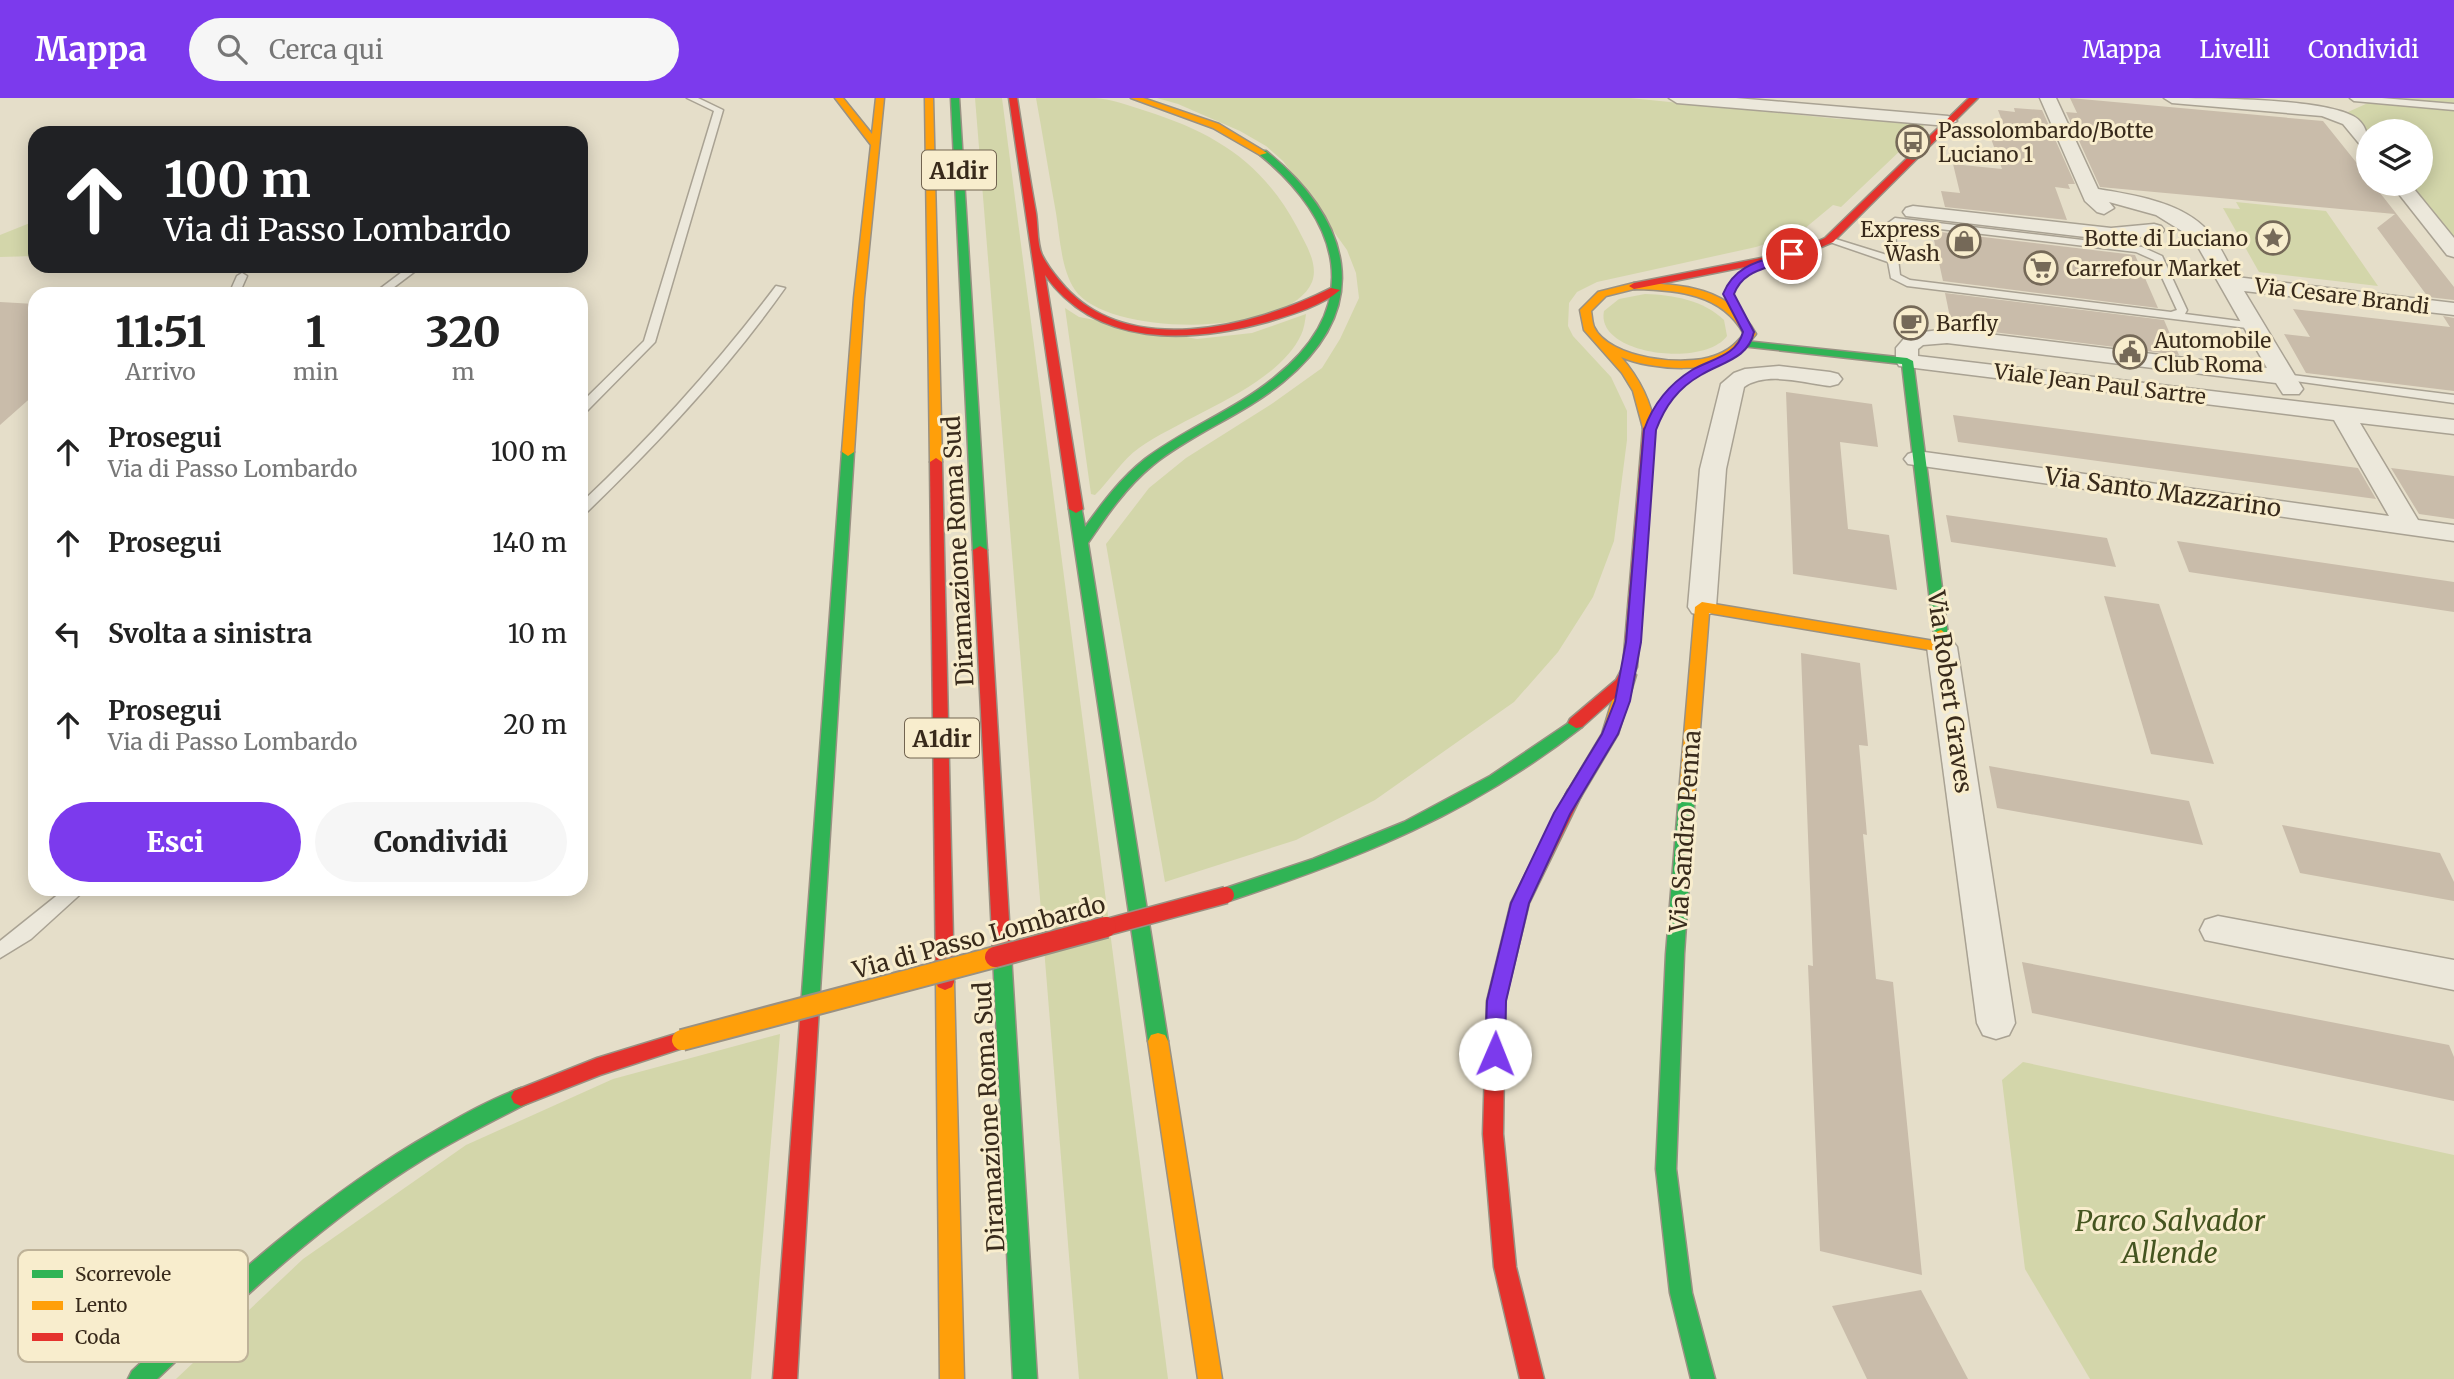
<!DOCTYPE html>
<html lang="it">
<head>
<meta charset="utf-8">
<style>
  body { margin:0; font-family:Merriweather,serif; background:#f6f6f6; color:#222; height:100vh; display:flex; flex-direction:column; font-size:26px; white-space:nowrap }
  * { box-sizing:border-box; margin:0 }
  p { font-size:23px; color:#767676 }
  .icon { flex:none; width:38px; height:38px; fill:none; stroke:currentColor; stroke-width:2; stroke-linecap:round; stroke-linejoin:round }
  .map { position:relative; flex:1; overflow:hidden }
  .sheet { position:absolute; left:28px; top:189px; width:560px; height:609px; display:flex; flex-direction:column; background:#fff; border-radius:21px; box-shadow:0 4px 18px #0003 }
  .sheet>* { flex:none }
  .top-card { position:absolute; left:28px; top:28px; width:560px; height:147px; border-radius:21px; box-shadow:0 4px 18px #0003; background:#202124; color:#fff; overflow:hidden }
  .tools { position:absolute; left:2356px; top:21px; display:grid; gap:14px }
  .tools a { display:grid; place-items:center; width:77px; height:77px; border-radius:50%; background:#fff; box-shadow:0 4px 18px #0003; font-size:35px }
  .pin { position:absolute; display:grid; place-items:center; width:60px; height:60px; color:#fff; margin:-30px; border:4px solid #fff; border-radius:50%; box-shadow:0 2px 7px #0007 }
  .me { position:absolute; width:77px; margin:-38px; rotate:1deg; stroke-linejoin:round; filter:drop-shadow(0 0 5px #0008) }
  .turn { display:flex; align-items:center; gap:24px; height:147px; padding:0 21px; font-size:32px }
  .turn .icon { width:91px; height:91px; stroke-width:2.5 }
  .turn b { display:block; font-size:49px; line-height:60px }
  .eta { display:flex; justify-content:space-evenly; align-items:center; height:119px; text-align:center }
  .eta b { font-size:42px; font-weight:800; line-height:49px }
  .button { display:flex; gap:14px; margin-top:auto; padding:14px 21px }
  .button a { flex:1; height:80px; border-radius:42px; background:#7c3aed; color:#fff; font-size:28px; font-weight:800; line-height:80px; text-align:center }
  .button a+a { background:#f6f6f6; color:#222 }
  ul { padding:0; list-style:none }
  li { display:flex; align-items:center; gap:21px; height:91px; padding:0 21px }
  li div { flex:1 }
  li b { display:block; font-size:26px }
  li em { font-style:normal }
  header { display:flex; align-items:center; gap:42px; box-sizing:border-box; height:98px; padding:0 35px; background:#7c3aed; color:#fff }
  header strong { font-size:33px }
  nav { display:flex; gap:38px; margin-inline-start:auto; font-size:24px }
  .search { width:490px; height:63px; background:#f6f6f6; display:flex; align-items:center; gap:18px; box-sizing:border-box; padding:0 24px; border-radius:38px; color:#767676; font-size:26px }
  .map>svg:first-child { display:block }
  .green { fill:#d3d6aa }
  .building { fill:#c9bcaa }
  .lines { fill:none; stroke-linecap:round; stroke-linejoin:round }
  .lane-casing { stroke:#a9a293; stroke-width:3 }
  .street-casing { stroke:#a9a293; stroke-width:3 }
  .fast-casing { stroke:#999183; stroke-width:3 }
  .slow-casing { stroke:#999183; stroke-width:3 }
  .jam-casing { stroke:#999183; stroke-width:3 }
  .lane { fill:#ece8db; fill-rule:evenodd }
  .street { fill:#ece8db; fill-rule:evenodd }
  .fast { fill:#30b455; fill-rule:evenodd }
  .slow { fill:#ff9f0a; fill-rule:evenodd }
  .jam { fill:#e5322d; fill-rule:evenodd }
  .slow-bridge-casing { stroke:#999183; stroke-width:24; stroke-linecap:butt }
  .jam-bridge-far1-casing { stroke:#999183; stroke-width:19; stroke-linecap:butt }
  .jam-bridge-casing { stroke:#999183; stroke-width:24; stroke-linecap:butt }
  .slow-bridge { stroke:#ff9f0a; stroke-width:20 }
  .jam-bridge-far1 { stroke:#e5322d; stroke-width:16 }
  .jam-bridge { stroke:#e5322d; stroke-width:20 }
  .route { fill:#7c3aed; stroke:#51269a; stroke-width:2 }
  .labels { text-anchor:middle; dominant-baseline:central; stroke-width:6; stroke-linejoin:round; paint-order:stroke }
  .far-poi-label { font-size:21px; fill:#382a1b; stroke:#f8edcd; text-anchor:start }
  .far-street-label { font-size:21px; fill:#382a1b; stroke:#f8edcd }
  .shield { fill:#f8edcd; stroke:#726450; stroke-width:2 }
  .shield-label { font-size:23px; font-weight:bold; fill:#382a1b }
  .street-label { font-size:24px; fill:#382a1b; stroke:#f8edcd }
  .near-park-label { font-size:28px; font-style:italic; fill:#455520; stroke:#f8edcd }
  .key { fill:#f8edcd; stroke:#beb298; stroke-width:2 }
  .key-label { font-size:19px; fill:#382a1b }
</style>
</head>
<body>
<header>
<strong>Mappa</strong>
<div class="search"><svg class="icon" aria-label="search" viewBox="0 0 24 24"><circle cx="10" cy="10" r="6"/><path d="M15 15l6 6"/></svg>Cerca qui</div>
<nav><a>Mappa</a><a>Livelli</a><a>Condividi</a></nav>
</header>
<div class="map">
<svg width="2454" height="1281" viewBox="0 0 2454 1281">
  <rect width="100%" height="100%" fill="#e5dec9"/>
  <g class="green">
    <polygon points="975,0 1002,0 1168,1281 1079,1281"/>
    <path d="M1036,0C1056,0 1076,0 1095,0C1112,1 1130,8 1146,13C1215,35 1262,64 1297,129C1305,145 1319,166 1312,184C1290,239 1108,240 1075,192C1061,171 1060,140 1056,115C1049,77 1043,38 1036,0Z"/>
    <polygon points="1157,0 1630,0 1840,21 1917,23 1923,26 1924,30 1841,109 1833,107 1804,131 1784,140 1756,149 1597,184 1577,194 1569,205 1568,228 1573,238 1611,279 1627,313 1627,342 1614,443 1593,499 1558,554 1514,604 1375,702 1296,742 1165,784 1106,446 1149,390 1186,360 1273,305 1322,270 1340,241 1359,200 1356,175 1347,152 1283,63 1266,48 1240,33 1178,6"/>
    <polygon points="2365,0 2454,0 2454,146 2405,86 2420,86 2420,33 2368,33 2368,39 2348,14 2368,5"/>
    <polygon points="2236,104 2326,113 2378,188 2259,174 2223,110 2240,111"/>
    <polygon points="35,123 35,158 0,159 0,137"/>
    <path d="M1645,196C1674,197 1703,202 1724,222L1727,238C1704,270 1595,257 1604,213L1619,201Z"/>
    <path d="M1065,210L1079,219L1197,241L1252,235L1306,216C1305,223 1304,231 1301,237C1277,289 1184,318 1139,350C1122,362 1110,382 1095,397L1091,396Z"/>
    <polygon points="780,936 751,1281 176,1281 303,1161 466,1047 613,981"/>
    <polygon points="2023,964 2454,1057 2454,1281 2090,1281 2025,1171 2002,982"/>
  </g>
  <g class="building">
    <polygon points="2070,0 2323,23 2368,79 2368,86 2373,86 2454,189 2454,202 2428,199 2377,130 2395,116 2100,89 2066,14 2077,15"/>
    <polygon points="2014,10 2042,12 2075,86 2068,86 2070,91 2055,89 2067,122 1945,109 1941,93 1960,95 1953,66 2002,71 1989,35 2007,36 1998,12 2015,14"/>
    <polygon points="1932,133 2135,157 2158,210 1943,183"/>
    <polygon points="1945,195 2164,222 2179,257 1952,229"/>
    <polygon points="0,204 35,206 35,296 0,327"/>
    <polygon points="2293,211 2450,229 2443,218 2454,220 2454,293 2306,275 2284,236 2310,239"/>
    <polygon points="1786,294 1872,306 1878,349 1840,344 1848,431 1889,437 1897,492 1793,476"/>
    <polygon points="1953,317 2358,370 2376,401 1958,344"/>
    <polygon points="2391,370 2454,378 2454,421 2419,416"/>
    <polygon points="1946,417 2107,440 2116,469 1951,444"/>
    <polygon points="2177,443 2454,484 2454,514 2189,474"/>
    <polygon points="2104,498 2159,506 2214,666 2151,656"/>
    <polygon points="1801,555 1860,565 1868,648 1859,647 1867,737 1863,736 1876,881 1893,884 1922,1177 1820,1153 1808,867 1813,868"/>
    <polygon points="1989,668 2189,703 2203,747 1997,710"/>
    <polygon points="2282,727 2440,755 2454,784 2454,803 2300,775"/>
    <polygon points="2022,864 2449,947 2454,959 2454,1003 2032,915"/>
    <polygon points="1921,1192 1968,1281 1867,1281 1832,1208"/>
  </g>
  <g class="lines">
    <defs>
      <g id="lane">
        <polygon points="687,0 698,0 723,12 655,244 585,315 581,316 581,305 644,243 714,13"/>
        <polygon points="2350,0 2382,0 2454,6 2454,12 2354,3"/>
        <path d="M1895,120L2142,149L2162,158L2187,212L2185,216L2255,225L2260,228L2255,231L1907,188L1891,180L1888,164L1824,142L1829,139L1887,157L1884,128ZM1897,126L2136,154L2154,162L2177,212L2171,214L1910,182L1900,177L1894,129Z"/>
        <polygon points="410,168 422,168 385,196 373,196"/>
        <polygon points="242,175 247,178 239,196 229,196 237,178"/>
        <path d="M776,188L785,190C727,272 658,345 586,415L581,416V405C652,338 717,266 776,188Z"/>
        <polygon points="2284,276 2454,297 2454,305 2280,281 2280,277"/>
        <polygon points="65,791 86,791 31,841 0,860 0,843"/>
      </g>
      <g id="street">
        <polygon points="1669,0 1736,0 1948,18 1957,23 1948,28 1677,5"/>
        <path d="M2040,0H2056L2098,91C2134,97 2182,104 2208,133C2220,145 2227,165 2236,179L2454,205V217L2244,193L2303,291L2299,296H2283L2276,285L1947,245L1923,247L1918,251V258L2454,322V336L2360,325L2418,422L2454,427V443L1908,366L1904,361L1908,356L1917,353L2389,418L2334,322L1899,268L1896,263V250L1908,236L1947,231L2267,270L2193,140L2156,117L2109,104L2114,110L2104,116L2097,114L2085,103Z"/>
        <path d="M2164,0C2207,0 2318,0 2353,18C2366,25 2368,37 2368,50L2362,49L2343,26L2322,18L2172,5Z"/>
        <polygon points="2391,86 2410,86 2454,140 2454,159 2447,157"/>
        <polygon points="1913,108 2111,130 2154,126 2161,128 2164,132 2161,136 2154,138 2111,142 1906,118 1903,114 1906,110"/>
        <path d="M1779,268L1830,274L1838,276L1842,281L1838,286L1830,288C1804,285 1767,273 1744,289L1726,371L1716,509L1712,515L1702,518L1692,515L1688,509L1700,371L1721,286L1734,275L1745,271Z"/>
        <polygon points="1942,539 1952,542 1957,549 2015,925 2009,937 1996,941 1983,937 1977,925 1927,549 1932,542"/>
        <polygon points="2218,818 2454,862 2454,892 2205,842 2200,832 2205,822"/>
      </g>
      <g id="fast">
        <polygon points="951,0 959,0 987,452 980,456 973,452"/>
        <path d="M1260,53H1266C1350,121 1376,208 1283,284C1243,317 1193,335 1153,367C1126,389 1107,417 1088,445L1168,943L1165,949L1158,951L1151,949L1148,943L1069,411L1071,408H1081L1085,429C1103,404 1121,380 1145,361C1186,330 1235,312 1275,279C1365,207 1340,122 1260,57Z"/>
        <polygon points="1745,243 1907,260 1913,263 1948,537 1946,540 1936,540 1934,537 1902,266 1741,248 1739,246"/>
        <polygon points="848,350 854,354 819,909 817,915 810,917 803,915 801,909 842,354"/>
        <path d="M1576,620L1584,625L1582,629C1469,717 1360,760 1226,804L1220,802L1217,797L1220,792L1313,761L1404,724L1490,678Z"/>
        <polygon points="1687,690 1693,692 1695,696 1684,856 1676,1071 1692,1195 1715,1281 1691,1281 1670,1195 1656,1071 1666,856 1679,696 1681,692"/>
        <polygon points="1002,849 1008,851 1011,856 1037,1281 1013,1281 993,856 996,851"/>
        <path d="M521,990L528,993L531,999L528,1005C493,1023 458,1040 424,1061C326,1121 240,1202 157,1281H128L132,1273C226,1185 322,1097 435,1033C463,1017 491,1001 521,990Z"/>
      </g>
      <g id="slow">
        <polygon points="835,0 843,0 872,36 876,0 884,0 864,200 854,354 848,358 842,354 854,200 871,47"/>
        <polygon points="925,0 933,0 942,364 936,368 930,364"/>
        <polygon points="1131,0 1143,0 1219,26 1267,55 1260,57 1213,30"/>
        <path d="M1634,185C1683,186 1730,189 1756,236C1751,242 1747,248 1742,253C1716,277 1651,272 1621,259C1639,280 1651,302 1655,330L1649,334L1643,330L1633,293L1622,275L1584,232L1580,212L1598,194ZM1634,191C1676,192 1722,195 1744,236C1735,247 1728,253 1714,258C1685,269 1609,261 1594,229C1592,224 1592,218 1591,213L1606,198Z"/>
        <polygon points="1702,504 1934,543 1936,534 1941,532 1948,537 1949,549 1942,554 1709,515 1695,696 1693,700 1681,700 1679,696 1695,509"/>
        <polygon points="1628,572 1636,577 1618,636 1580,700 1568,700 1566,696 1602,636 1620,577"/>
        <polygon points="945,876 952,879 954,884 964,1281 940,1281 936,884 938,879"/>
        <polygon points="1158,935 1165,937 1168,943 1222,1281 1198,1281 1148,943 1151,937"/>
      </g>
      <g id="jam">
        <path d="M1009,0H1017C1023,38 1029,77 1036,115C1038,128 1037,146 1042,157C1046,165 1054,176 1060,183C1124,263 1254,229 1331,190L1340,192C1322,208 1290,217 1267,224C1190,245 1096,250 1045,177L1083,411L1076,415L1069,411Z"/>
        <polygon points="1969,0 1978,0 1833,144 1800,158 1634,191 1629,188 1634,185 1797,153 1825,140"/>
        <polygon points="1649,326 1655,330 1637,569 1627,589 1582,629 1576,630 1568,625 1570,621 1616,582 1623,569 1643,330"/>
        <polygon points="936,360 942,364 954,884 952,889 945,892 938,889 936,884 930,364"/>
        <polygon points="980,448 987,452 1011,856 1008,861 1002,863 996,861 993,856 973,452"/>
        <polygon points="1574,690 1580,692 1582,696 1529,805 1505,903 1503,1036 1516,1169 1544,1281 1520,1281 1494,1169 1483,1036 1487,903 1511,805 1566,696 1568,692"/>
        <polygon points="810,901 817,903 819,909 797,1281 773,1281 801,909 803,903"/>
        <polygon points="682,934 689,936 692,942 689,948 600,977 521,1008 514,1005 511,999 514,993 597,960"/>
      </g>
    </defs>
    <use href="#lane" class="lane-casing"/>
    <use href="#street" class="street-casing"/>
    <use href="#fast" class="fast-casing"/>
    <use href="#slow" class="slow-casing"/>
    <use href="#jam" class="jam-casing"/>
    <use href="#lane" class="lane"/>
    <use href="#street" class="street"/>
    <use href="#fast" class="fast"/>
    <use href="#slow" class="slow"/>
    <use href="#jam" class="jam"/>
    <defs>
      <polyline id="slow-bridge" points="682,942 995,859"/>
      <polyline id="jam-bridge-far1" points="1100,831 1226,797"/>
      <polyline id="jam-bridge" points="995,859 1106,829"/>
    </defs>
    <use href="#slow-bridge" class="slow-bridge-casing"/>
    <use href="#jam-bridge-far1" class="jam-bridge-far1-casing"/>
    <use href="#jam-bridge" class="jam-bridge-casing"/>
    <use href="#slow-bridge" class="slow-bridge"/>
    <use href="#jam-bridge-far1" class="jam-bridge-far1"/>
    <use href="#jam-bridge" class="jam-bridge"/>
  </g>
  <path class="route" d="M1789,154L1797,156C1776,172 1745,167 1734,196L1754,234C1748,261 1722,264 1701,277C1678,290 1665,308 1656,332L1641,544L1630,603L1618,636L1570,716L1529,805L1506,903L1505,956L1502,962L1495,965L1488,962L1485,956L1487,903L1511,805L1554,715L1602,636L1615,603L1626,544L1644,332C1653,306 1668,287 1692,272C1711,261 1737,258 1743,234L1723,196C1735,166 1761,163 1789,154Z"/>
  <defs>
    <symbol id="bus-ring" viewBox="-11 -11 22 22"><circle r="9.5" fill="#f8edcd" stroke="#756958" stroke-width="1.5"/><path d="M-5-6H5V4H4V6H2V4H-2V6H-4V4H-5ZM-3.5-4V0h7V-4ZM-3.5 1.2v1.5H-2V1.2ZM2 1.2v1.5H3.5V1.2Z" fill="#756958"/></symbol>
    <symbol id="sight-ring" viewBox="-11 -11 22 22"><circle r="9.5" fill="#f8edcd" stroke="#756958" stroke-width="1.5"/><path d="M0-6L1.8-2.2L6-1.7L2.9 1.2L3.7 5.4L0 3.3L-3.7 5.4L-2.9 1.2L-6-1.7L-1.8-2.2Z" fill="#756958"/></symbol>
    <symbol id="shop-ring" viewBox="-11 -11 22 22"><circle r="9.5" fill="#f8edcd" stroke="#756958" stroke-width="1.5"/><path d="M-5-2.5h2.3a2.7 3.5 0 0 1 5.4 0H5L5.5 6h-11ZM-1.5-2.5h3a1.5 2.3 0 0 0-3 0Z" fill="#756958"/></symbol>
    <symbol id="supermarket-ring" viewBox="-11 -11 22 22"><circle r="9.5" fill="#f8edcd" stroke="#756958" stroke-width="1.5"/><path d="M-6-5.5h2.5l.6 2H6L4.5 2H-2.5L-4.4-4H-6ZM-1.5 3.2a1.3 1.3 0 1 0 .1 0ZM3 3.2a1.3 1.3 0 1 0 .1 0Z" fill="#756958"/></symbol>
    <symbol id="cafe-ring" viewBox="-11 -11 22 22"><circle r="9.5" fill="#f8edcd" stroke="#756958" stroke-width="1.5"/><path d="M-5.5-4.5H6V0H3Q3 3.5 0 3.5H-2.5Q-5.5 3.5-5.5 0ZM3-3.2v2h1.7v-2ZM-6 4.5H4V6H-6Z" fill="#756958"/></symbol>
    <symbol id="civic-ring" viewBox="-11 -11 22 22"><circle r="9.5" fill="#f8edcd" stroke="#756958" stroke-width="1.5"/><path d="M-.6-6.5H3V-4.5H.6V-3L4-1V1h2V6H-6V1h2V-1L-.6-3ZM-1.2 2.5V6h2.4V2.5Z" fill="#756958"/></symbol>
  </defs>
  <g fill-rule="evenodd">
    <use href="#bus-ring" x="1894" y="25" width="38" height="38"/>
    <use href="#sight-ring" x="2254" y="121" width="38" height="38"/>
    <use href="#shop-ring" x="1945" y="124" width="38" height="38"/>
    <use href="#supermarket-ring" x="2022" y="151" width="38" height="38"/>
    <use href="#cafe-ring" x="1892" y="206" width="38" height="38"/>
    <use href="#civic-ring" x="2111" y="235" width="38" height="38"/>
  </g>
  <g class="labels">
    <g class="far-poi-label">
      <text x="1938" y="32">Passolombardo/Botte<tspan x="1938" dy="24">Luciano 1</tspan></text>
      <text x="1940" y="131" text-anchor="end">Express<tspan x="1940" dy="24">Wash</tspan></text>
      <text x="2248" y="140" text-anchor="end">Botte di Luciano</text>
      <text x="2066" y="170">Carrefour Market</text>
      <text x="1936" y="225">Barfly</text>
      <text x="2154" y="242">Automobile<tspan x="2154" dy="24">Club Roma</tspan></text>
    </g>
    <g class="far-street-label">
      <text transform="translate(2342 198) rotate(7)">Via Cesare Brandi</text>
      <text transform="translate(2100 286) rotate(7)">Viale Jean Paul Sartre</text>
    </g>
    <g class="shield">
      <rect x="922" y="52.5" width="74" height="39" rx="5"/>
      <rect x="905" y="620.5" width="74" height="39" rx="5"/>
    </g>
    <g class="shield-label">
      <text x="959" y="72">A1dir</text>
      <text x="942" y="640">A1dir</text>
    </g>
    <g class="street-label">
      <text transform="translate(2163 394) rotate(8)">Via Santo Mazzarino</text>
      <text transform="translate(958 453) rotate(-93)">Diramazione Roma Sud</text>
      <text transform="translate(1950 594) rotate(82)">Via Robert Graves</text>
      <text transform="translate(1685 733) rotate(-86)">Via Sandro Penna</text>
      <text transform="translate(979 839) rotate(-15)">Via di Passo Lombardo</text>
      <text transform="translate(989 1019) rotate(-93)">Diramazione Roma Sud</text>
    </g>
    <g class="near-park-label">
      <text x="2170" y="1123">Parco Salvador<tspan x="2170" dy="32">Allende</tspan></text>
    </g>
  </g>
  <rect x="18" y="1152" width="230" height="112" rx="10" class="key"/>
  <rect x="32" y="1172" width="31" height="8" fill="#30b455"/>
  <rect x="32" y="1203" width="31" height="9" fill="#ff9f0a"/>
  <rect x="32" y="1235" width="31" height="8" fill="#e5322d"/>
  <g class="key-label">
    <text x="75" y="1183">Scorrevole</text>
    <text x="75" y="1214">Lento</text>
    <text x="75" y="1246">Coda</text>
  </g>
</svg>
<div class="tools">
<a><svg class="icon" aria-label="layers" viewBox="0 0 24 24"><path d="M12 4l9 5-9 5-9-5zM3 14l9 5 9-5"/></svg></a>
</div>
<div class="pin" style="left:1792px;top:156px;background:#d93025"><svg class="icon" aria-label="arrive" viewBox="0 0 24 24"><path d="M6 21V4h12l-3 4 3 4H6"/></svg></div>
<svg class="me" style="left:1495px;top:956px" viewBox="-20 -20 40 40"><circle r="19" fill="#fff"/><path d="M0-13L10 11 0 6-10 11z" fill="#7c3aed"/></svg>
<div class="top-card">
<div class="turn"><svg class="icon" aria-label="ahead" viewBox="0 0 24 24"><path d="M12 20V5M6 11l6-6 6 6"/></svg><div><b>100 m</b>Via di Passo Lombardo</div></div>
</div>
<section class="sheet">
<div class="eta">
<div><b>11:51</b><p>Arrivo</p></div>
<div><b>1</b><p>min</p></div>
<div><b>320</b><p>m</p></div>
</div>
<ul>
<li><svg class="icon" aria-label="ahead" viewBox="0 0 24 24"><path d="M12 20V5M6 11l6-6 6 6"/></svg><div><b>Prosegui</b><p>Via di Passo Lombardo</p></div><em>100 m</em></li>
<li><svg class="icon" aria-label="ahead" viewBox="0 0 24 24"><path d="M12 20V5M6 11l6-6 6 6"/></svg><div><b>Prosegui</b></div><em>140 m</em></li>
<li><svg class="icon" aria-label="left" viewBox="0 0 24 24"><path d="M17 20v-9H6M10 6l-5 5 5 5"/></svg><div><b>Svolta a sinistra</b></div><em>10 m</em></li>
<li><svg class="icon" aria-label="ahead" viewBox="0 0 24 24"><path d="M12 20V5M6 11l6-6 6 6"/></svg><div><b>Prosegui</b><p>Via di Passo Lombardo</p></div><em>20 m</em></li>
</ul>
<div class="button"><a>Esci</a><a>Condividi</a></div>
</section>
</div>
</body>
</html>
